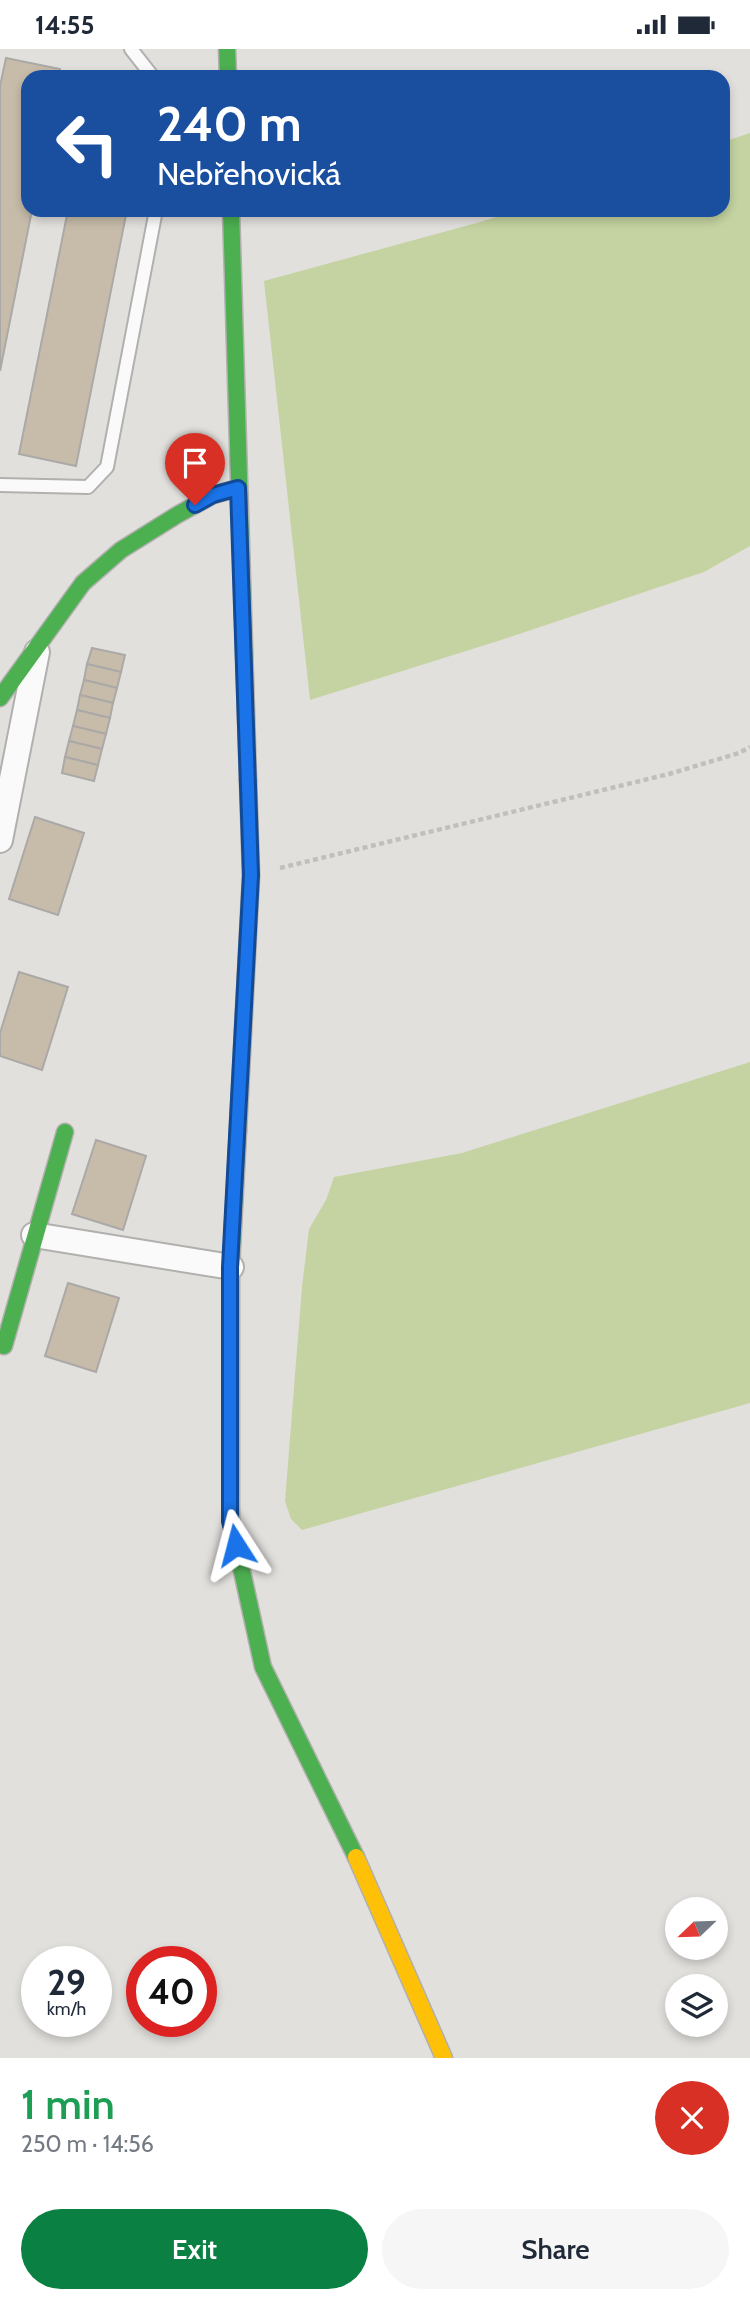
<!DOCTYPE html>
<html lang="en">
<head>
<meta charset="utf-8">
<style>
  body { margin:0; font-family:Cabin,sans-serif; background:#f6f6f7; color:#1f2937; height:100vh; display:flex; flex-direction:column; font-size:26px; white-space:nowrap }
  * { box-sizing:border-box; margin:0 }
  p { font-size:23px; color:#747a83 }
  .icon { flex:none; width:38px; height:38px; fill:none; stroke:currentColor; stroke-width:2; stroke-linecap:round; stroke-linejoin:round }
  .map { position:relative; height:2009px; overflow:hidden }
  .details { display:flex; flex-direction:column; background:#fff; flex:1 }
  .details>* { flex:none }
  .banner { position:absolute; left:21px; top:21px; width:709px; height:147px; border-radius:21px; box-shadow:0 4px 10px #0003; background:#1a4fa0; color:#fff; overflow:hidden }
  .needle { width:46px; rotate:247deg }
  .buttons { position:absolute; left:665px; top:1848px; display:grid; gap:14px }
  .buttons a { display:grid; place-items:center; width:63px; height:63px; border-radius:50%; background:#fff; box-shadow:0 4px 10px #0003; font-size:35px }
  .speed { position:absolute; left:21px; top:1897px; display:flex; gap:14px; font-size:35px; font-weight:700; text-align:center }
  .speed>* { display:grid; place-content:center; width:91px; height:91px; border-radius:50%; background:#fff; box-shadow:0 4px 10px #0003; line-height:1 }
  .speed small { font-size:18px; font-weight:400 }
  .speed .limit { border:10px solid #d22; background:#fff; color:#111 }
  .pin { position:absolute; display:grid; place-items:center; width:60px; height:60px; color:#fff; margin:-72px -30px; border-radius:50% 50% 50% 0; rotate:-45deg; box-shadow:0 0 7px #0007 }
  .pin .icon { rotate:45deg }
  .me { position:absolute; width:77px; margin:-38px; rotate:351deg; stroke-linejoin:round; filter:drop-shadow(0 0 5px #0008) }
  .turn { display:flex; align-items:center; gap:24px; height:147px; padding:0 21px; font-size:32px }
  .turn .icon { width:91px; height:91px; stroke-width:2.5 }
  .turn b { display:block; font-size:49px; line-height:60px }
  .round { display:grid; place-items:center; flex:none; width:74px; height:74px; border-radius:37px; background:#f6f6f7 }
  .headline { display:flex; align-items:center; justify-content:space-between; height:119px; padding:0 21px }
  h1 { font-size:42px; font-weight:600; line-height:52px; color:#1e9e55 }
  .action { display:flex; gap:14px; margin-top:auto; padding:14px 21px }
  .action a { flex:1; height:80px; border-radius:42px; background:#0b8043; color:#fff; font-size:28px; font-weight:600; line-height:80px; text-align:center }
  .action a+a { background:#f6f6f7; color:#1f2937 }
  .status { display:flex; justify-content:space-between; align-items:center; height:49px; padding:0 35px; background:#fff; direction:ltr }
  .status svg { height:19px; fill:currentColor }
  .map>svg:first-child { display:block }
  .green { fill:#c4d3a1 }
  .building { fill:#c7bca9; stroke:#aba9a7; stroke-width:2 }
  .lines { fill:none; stroke-linecap:round; stroke-linejoin:round }
  .lane-casing { stroke:#b2b0ae; stroke-width:16 }
  .street-casing { stroke:#b2b0ae; stroke-width:28 }
  .fast-casing { stroke:#b2b0ae; stroke-width:19 }
  .slow-casing { stroke:#b2b0ae; stroke-width:19 }
  .path { stroke:#c0bfbe; stroke-width:4.5; stroke-dasharray:5 3.5; stroke-linecap:butt }
  .lane { stroke:#fbfafa; stroke-width:12 }
  .street { stroke:#fbfafa; stroke-width:24 }
  .fast { stroke:#4caf50; stroke-width:16 }
  .slow { stroke:#ffc107; stroke-width:16 }
  .route-casing { stroke:#114b97; stroke-width:18 }
  .route { stroke:#1a73e8; stroke-width:12 }
</style>
</head>
<body>
<div class="status"><b>14:55</b><svg viewBox="0 0 49 12"><path d="M0 12V9h3v3zM5 12V6h3v6zM10 12V3h3v9zM15 12V0h3v12zM26 1h20v11H26zM47 4h2v5h-2z"/></svg></div>
<div class="map">
<svg width="750" height="2009" viewBox="0 0 750 2009">
  <rect width="100%" height="100%" fill="#e2e0dd"/>
  <g class="green">
    <polygon points="750,84 750,497 704,523 501,591 310,651 264,232 480,173 518,161 723,161 723,93"/>
    <polygon points="750,1013 750,1354 302,1481 291,1470 285,1452 302,1238 309,1180 326,1151 334,1128 462,1104"/>
  </g>
  <g class="building">
    <polygon points="6,9 60,20 59,28 28,28 28,161 32,161 0,322 0,37"/>
    <polygon points="68,161 127,161 76,417 19,405"/>
    <polygon points="92,599 125,606 121,623 87,615"/>
    <polygon points="87,615 121,623 117,639 84,631"/>
    <polygon points="84,631 117,639 113,654 80,646"/>
    <polygon points="80,646 113,654 110,669 77,661"/>
    <polygon points="77,661 110,669 106,685 73,677"/>
    <polygon points="73,677 106,685 102,700 69,692"/>
    <polygon points="69,692 102,700 98,716 65,708"/>
    <polygon points="65,708 98,716 94,732 62,724"/>
    <polygon points="35,768 84,784 58,866 9,850"/>
    <polygon points="19,923 68,938 42,1021 0,1007 0,984"/>
    <polygon points="96,1091 146,1107 123,1181 72,1165"/>
    <polygon points="68,1234 119,1249 96,1323 45,1307"/>
  </g>
  <g class="lines">
    <defs>
      <g id="lane">
        <polyline points="131,0 153,28"/>
        <polyline points="0,436 88,438 107,418 156,161"/>
      </g>
      <g id="street">
        <polyline points="0,791 37,603"/>
        <polyline points="34,1186 231,1218"/>
      </g>
      <g id="fast">
        <polyline points="227,0 228,28"/>
        <polyline points="231,161 248,731"/>
        <polyline points="0,649 83,534 121,501 177,466 213,446 238,439"/>
        <polyline points="238,1082 231,1218 231,1472 263,1618 356,1808"/>
        <polyline points="4,1297 65,1083"/>
      </g>
      <g id="slow">
        <polyline points="238,1082 251,826 248,731"/>
        <polyline points="356,1808 444,2009"/>
      </g>
    </defs>
    <use href="#lane" class="lane-casing"/>
    <use href="#street" class="street-casing"/>
    <use href="#fast" class="fast-casing"/>
    <use href="#slow" class="slow-casing"/>
    <polyline class="path" points="280,819 669,725 739,704 750,698"/>
    <use href="#lane" class="lane"/>
    <use href="#street" class="street"/>
    <use href="#fast" class="fast"/>
    <use href="#slow" class="slow"/>
  </g>
  <g class="lines">
    <defs>
      <polyline id="route" points="195,456 213,446 238,439 251,826 230,1218 230,1472 236,1496"/>
    </defs>
    <use href="#route" class="route-casing"/>
    <use href="#route" class="route"/>
  </g>
</svg>
<div class="buttons">
<a><svg class="needle" viewBox="-14 -14 28 28"><path d="M0-13l5 13h-10z" fill="#e53935"/><path d="M0 13l5-13h-10z" fill="#747a83"/></svg></a>
<a><svg class="icon" aria-label="layers" viewBox="0 0 24 24"><path d="M12 4l9 5-9 5-9-5zM3 14l9 5 9-5"/></svg></a>
</div>
<div class="speed"><div>29<small>km/h</small></div><div class="limit">40</div></div>
<div class="pin" style="left:195px;top:456px;background:#d93025"><svg class="icon" aria-label="arrive" viewBox="0 0 24 24"><path d="M6 21V4h12l-3 4 3 4H6"/></svg></div>
<svg class="me" style="left:236px;top:1496px" viewBox="-20 -20 40 40"><path d="M0-17L14 15 0 8-14 15z" fill="#1a73e8" stroke="#fff" stroke-width="4"/></svg>
<div class="banner">
<div class="turn"><svg class="icon" aria-label="left" viewBox="0 0 24 24"><path d="M17 20v-9H6M10 6l-5 5 5 5"/></svg><div><b>240 m</b>Nebřehovická</div></div>
</div>
</div>
<section class="details">
<div class="headline"><div><h1>1 min</h1><p>250 m · 14:56</p></div><a class="round" style="background:#d93025;color:#fff"><svg class="icon" aria-label="close" viewBox="0 0 24 24"><path d="M6 6l12 12M18 6L6 18"/></svg></a></div>
<div class="action"><a>Exit</a><a>Share</a></div>
</section>
</body>
</html>
